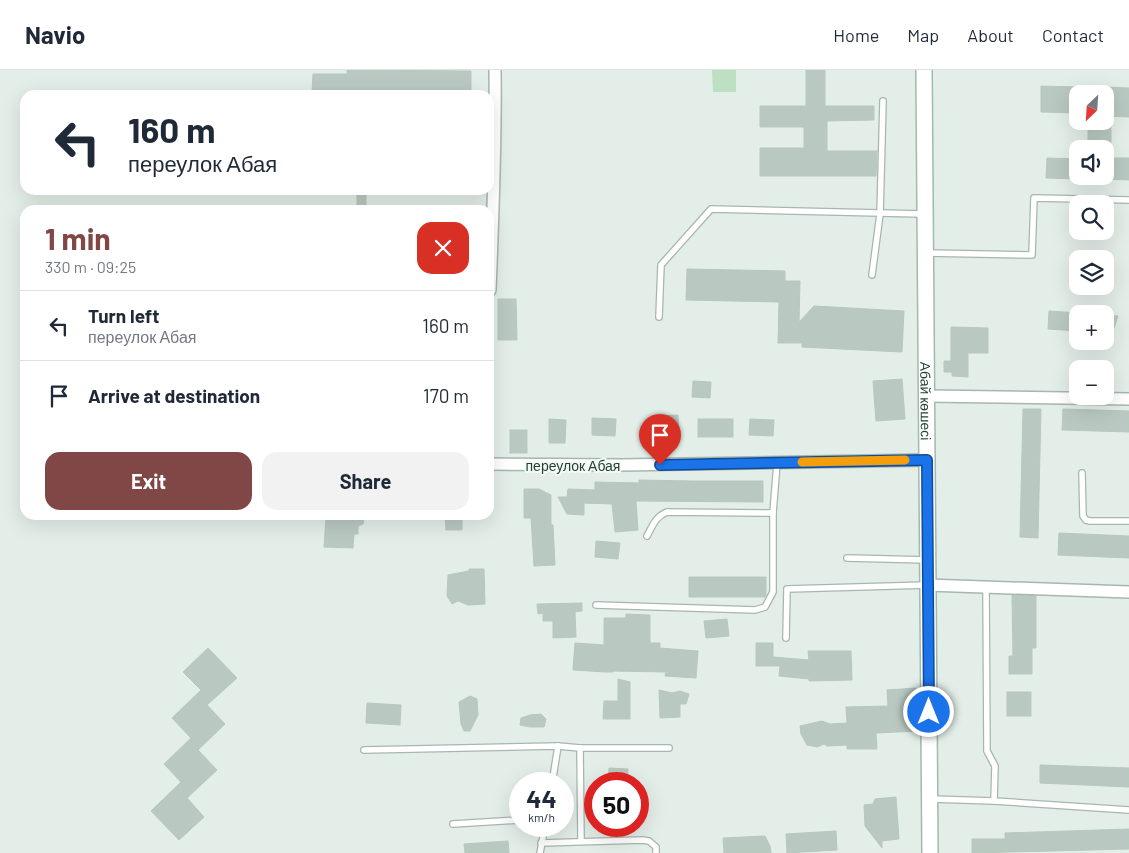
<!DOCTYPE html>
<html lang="en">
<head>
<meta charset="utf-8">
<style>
  body { margin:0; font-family:Barlow,sans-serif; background:#f2f2f3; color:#1f2937; height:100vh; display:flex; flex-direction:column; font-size:19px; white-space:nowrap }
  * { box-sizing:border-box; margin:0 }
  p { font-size:16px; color:#747a83 }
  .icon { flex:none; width:28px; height:28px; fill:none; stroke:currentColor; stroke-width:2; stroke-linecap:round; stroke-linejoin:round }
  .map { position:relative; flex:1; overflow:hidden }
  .side { position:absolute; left:20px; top:135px; width:474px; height:315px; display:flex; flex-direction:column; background:#fff; border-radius:15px; box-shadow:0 5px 20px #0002 }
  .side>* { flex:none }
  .hud { position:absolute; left:20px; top:20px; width:474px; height:105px; border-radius:15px; box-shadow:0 5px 20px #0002; background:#fff; color:#1f2937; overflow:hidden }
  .needle { width:32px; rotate:205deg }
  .tools { position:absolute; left:1069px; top:15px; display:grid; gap:10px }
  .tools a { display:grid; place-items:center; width:45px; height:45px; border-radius:10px; background:#fff; box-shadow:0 5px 20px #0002; font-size:25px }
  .speed { position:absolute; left:509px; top:702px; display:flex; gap:10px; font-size:25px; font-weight:700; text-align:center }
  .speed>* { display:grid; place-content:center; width:65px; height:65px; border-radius:50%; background:#fff; box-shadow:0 5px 20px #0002; line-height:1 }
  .speed small { font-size:12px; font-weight:400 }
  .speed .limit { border:8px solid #d22; background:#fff; color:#111 }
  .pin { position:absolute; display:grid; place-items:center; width:42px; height:42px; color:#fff; margin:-51px -21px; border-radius:50% 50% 50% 0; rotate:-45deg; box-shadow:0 0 5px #0007 }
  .pin .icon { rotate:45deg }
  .me { position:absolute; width:55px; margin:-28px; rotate:0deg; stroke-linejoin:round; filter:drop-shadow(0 0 4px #0008) }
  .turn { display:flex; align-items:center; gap:18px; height:105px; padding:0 25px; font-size:22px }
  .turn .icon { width:65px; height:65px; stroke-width:2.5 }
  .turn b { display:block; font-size:35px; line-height:42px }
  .round { display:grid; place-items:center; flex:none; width:52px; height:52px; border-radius:15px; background:#f2f2f3 }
  .head { display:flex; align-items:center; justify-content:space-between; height:85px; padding:0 25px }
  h1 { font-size:30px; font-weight:700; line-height:38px; color:#814746 }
  .action { display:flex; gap:10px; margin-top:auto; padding:10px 25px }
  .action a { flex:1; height:58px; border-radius:15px; background:#814746; color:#fff; font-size:20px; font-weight:700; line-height:58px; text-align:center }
  .action a+a { background:#f2f2f3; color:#1f2937 }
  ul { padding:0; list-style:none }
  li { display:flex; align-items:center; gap:15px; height:70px; padding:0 25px; border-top:1px solid #e0e1e3 }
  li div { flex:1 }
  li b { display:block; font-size:19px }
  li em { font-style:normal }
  header { display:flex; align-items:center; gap:30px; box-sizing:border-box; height:70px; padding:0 25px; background:#fff; border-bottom:1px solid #e0e1e3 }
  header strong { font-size:24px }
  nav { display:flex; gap:28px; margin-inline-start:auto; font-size:18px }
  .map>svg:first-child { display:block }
  .green { fill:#bce0c1 }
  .building { fill:#b9c9c1; stroke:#b6c8be }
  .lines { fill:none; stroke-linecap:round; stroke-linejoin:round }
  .service-casing { stroke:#a6b7af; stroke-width:8 }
  .minor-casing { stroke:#a6b7af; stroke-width:14 }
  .secondary-casing { stroke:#a1baaf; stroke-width:18 }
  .service { stroke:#fff; stroke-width:5.5 }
  .minor { stroke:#fff; stroke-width:11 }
  .secondary { stroke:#fff; stroke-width:15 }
  .route-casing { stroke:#114b97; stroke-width:12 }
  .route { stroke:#1a73e8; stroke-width:9 }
  .slow { stroke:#f59e0b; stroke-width:9 }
  .labels { text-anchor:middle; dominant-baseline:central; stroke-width:4; stroke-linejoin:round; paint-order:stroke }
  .street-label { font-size:14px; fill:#224135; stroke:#f5faf7 }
</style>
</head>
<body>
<header>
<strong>Navio</strong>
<nav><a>Home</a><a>Map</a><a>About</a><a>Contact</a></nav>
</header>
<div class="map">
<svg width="1129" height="783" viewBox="0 0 1129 783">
  <rect width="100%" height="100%" fill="#e4eee8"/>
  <polygon class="green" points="712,0 736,0 736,22 713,22"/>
  <g class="building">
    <polygon points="347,0 471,1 471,25 359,25 359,24 312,23 313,4 347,4"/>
    <polygon points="806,0 825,0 825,36 874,36 874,50 827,51 827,81 877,81 876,106 760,106 760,78 804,78 804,57 760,57 760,36 806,36"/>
    <polygon points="1041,16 1078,17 1078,43 1041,42"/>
    <polygon points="1105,17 1129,18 1129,47 1105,46"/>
    <rect x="1088" y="51" width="23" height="28"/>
    <polygon points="1047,88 1078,89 1078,109 1046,108"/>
    <polygon points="1105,88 1129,88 1129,110 1105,109"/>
    <rect x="357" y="120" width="9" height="20"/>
    <polygon points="687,199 785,201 785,211 800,211 799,252 814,236 904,241 902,282 802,277 802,273 778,273 779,232 686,230"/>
    <polygon points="498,229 516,229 517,270 498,270"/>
    <polygon points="1049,241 1078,243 1078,261 1048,259"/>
    <polygon points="1105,245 1118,246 1112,264 1105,263"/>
    <polygon points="951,257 988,258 988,283 968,283 968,307 952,306 952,302 944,302 944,291 951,291"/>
    <polygon points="902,309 905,349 876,351 873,311"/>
    <polygon points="693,311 711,312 710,328 692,327"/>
    <polygon points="1023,339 1041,339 1038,468 1020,467"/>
    <polygon points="1063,339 1129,341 1129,362 1062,360"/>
    <polygon points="678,345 679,365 665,365 657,362 657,346"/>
    <polygon points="592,348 616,349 615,366 592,365"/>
    <polygon points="549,349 566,350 565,373 549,373"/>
    <rect x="698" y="349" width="35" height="18"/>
    <polygon points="750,349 774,350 773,366 749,365"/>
    <rect x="510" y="360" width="17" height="23"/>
    <polygon points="639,410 692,411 763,411 763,432 636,431 638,460 615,462 612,434 584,433 584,445 567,444 558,427 567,427 568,419 595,420 595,412 639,413"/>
    <polygon points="524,419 539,419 551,425 551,455 553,455 555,495 534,496 531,448 524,448"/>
    <polygon points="347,445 364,445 363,454 358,456 358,464 354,464 353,478 324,477 326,447 347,448"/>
    <polygon points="445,445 462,445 462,460 446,460"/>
    <polygon points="1059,463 1129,466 1129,488 1058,485"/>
    <polygon points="596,471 620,473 618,489 595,487"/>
    <polygon points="469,499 484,499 485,534 468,535 458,531 452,534 447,526 448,505 469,501"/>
    <polygon points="689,507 766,507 766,525 765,527 689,527"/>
    <polygon points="1012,525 1036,526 1036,578 1032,578 1032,604 1009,604 1009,586 1013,586"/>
    <polygon points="582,533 582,541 575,542 576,567 553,568 553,551 543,551 543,543 538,544 537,534"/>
    <polygon points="626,544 650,545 650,573 660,573 660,578 698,581 696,608 665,606 666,602 613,601 613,602 605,602 573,600 575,573 604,575 604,548 626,548"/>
    <polygon points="727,549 729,566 706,568 704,551"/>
    <polygon points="756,573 773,573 773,587 809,590 808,581 851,581 852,610 809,611 809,609 779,606 780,596 756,596"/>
    <polygon points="208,578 237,608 207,635 225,654 198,680 217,700 187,728 204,747 179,770 151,741 181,712 164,694 191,668 172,648 201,620 183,602"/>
    <polygon points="618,609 630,612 630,649 603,649 604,631 618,631"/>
    <polygon points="916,618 919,661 876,663 877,679 847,679 847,675 827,676 824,674 817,677 807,675 801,664 800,656 822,651 830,654 847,653 846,637 888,636 887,620"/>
    <polygon points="659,620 672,623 680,621 689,624 686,634 680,634 680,647 660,648"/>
    <rect x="1007" y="622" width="24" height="24"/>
    <polygon points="470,626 477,629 478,645 470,661 464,661 461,654 459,632"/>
    <polygon points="367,633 401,635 400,655 366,653"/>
    <polygon points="541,644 546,649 544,657 530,657 520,655 521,648 530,645"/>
    <polygon points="1040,695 1129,698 1129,717 1040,713"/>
    <polygon points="609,698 628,699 627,714 608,714"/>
    <polygon points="896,727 899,769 882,771 882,778 865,756 864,735 873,734 875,729"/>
    <polygon points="1129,759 1129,779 972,783 972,769 1005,769 1005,763"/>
    <polygon points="836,761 837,780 787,783 786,764"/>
    <polygon points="765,766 770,776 771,783 724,783 723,768"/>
    <polygon points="508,771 509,783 465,783 464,774"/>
  </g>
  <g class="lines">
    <defs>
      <g id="service">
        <polyline points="926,183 1032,185 1034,128 1129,130"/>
        <polyline points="872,205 880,144 883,31"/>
        <polyline points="659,247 661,195 711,139 923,144"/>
        <polyline points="1082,403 1083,446 1086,450 1090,451 1129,451"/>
        <path d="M647,466C653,455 655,447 667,442L773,443"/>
        <polyline points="847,488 928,490"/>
        <polyline points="986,517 987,681 995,696 994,731"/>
        <polyline points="596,535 755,540 765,537 773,522 773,443 777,393"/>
        <polyline points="786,568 787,519 928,515"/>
        <polyline points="580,678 581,771"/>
        <polyline points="364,680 558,676 580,678 669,678"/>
        <polyline points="552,714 558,676"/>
        <polyline points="931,729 994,731 1129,740"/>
        <polyline points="453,754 520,750"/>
        <polyline points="541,773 642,770 649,771 656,777 656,783"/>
        <polyline points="540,783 545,756"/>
      </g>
      <g id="minor">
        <path d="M489,221L490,220C493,147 496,73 495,0"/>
        <polyline points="927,326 1129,329"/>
        <polyline points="489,394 621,395 927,390"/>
        <polyline points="928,515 1129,522"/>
      </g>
      <g id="secondary">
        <path id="s1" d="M924,0L930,783"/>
      </g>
    </defs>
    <use href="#service" class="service-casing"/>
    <use href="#minor" class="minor-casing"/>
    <use href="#secondary" class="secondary-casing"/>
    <use href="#service" class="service"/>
    <use href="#minor" class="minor"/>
    <use href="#secondary" class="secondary"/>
  </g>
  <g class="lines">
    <defs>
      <polyline id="route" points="660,395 927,390 929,642"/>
    </defs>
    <use href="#route" class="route-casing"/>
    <use href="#route" class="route"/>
    <polyline class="slow" points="802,392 905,390"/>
  </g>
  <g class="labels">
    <g class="street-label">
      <text stroke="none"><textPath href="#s1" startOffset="331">Абай көшесі</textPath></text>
      <text x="573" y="395">переулок Абая</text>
    </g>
  </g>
</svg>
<div class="tools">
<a><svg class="needle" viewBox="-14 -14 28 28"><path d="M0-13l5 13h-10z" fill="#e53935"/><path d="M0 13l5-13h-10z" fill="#747a83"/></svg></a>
<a><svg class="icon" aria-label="sound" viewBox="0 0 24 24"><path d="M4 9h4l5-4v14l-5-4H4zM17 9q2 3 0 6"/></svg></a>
<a><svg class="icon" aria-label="search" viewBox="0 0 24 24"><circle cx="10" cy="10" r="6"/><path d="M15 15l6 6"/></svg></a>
<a><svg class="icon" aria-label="layers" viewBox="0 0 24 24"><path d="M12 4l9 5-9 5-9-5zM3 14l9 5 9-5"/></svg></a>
<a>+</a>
<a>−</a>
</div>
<div class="speed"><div>44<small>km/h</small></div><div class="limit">50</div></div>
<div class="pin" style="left:660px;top:395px;background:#d93025"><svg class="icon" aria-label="arrive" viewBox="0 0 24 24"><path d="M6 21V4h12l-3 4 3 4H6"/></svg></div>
<svg class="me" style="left:929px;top:642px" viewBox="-20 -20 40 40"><circle r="17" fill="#1a73e8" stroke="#fff" stroke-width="3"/><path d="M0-11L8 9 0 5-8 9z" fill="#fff"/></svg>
<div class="hud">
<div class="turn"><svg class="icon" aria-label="left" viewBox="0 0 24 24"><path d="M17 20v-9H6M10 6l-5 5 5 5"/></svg><div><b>160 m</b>переулок Абая</div></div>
</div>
<section class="side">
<div class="head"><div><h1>1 min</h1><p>330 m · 09:25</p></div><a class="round" style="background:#d93025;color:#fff"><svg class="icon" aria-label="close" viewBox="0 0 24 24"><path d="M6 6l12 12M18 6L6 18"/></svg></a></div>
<ul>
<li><svg class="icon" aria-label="left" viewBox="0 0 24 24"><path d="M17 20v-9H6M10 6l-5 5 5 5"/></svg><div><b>Turn left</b><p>переулок Абая</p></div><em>160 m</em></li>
<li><svg class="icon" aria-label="arrive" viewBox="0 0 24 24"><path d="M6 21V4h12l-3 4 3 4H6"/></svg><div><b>Arrive at destination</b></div><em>170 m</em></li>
</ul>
<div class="action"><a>Exit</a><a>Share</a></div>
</section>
</div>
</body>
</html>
